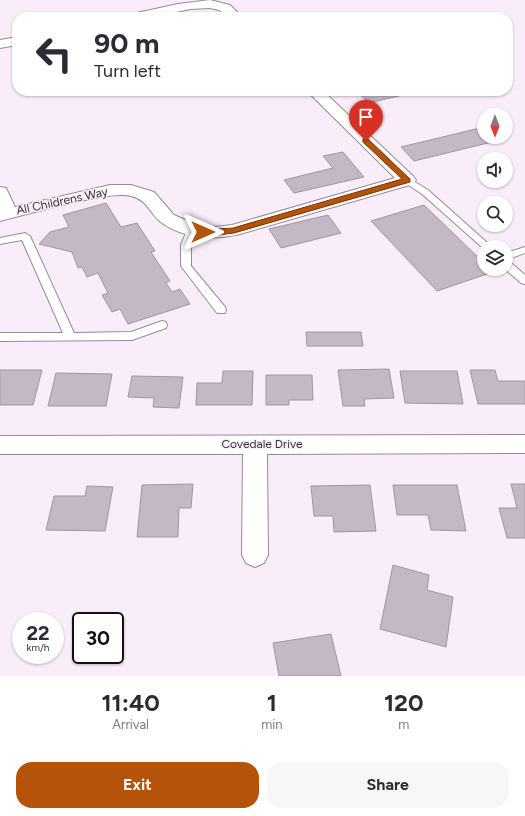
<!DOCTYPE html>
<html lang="en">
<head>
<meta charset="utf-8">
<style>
  body { margin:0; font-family:Figtree,sans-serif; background:#f7f7f7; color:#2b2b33; height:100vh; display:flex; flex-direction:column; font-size:15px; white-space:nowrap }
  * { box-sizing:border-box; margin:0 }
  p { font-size:13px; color:#7c7c81 }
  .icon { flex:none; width:22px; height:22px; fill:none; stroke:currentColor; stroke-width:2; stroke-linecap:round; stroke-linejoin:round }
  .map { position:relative; height:676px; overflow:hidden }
  .details { display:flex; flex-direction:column; background:#fff; flex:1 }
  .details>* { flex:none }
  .guide { position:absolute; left:12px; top:12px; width:501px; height:84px; border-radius:16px; box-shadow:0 1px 3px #0004; background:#fff; color:#2b2b33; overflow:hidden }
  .needle { width:26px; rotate:180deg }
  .controls { position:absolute; left:477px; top:108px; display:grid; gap:8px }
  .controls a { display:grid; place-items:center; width:36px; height:36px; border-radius:50%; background:#fff; box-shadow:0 1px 3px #0004; font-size:20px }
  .speed { position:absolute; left:12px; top:612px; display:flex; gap:8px; font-size:20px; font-weight:700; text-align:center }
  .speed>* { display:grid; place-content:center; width:52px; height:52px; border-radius:50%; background:#fff; box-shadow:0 1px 3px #0004; line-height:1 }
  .speed small { font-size:10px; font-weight:400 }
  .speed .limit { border:2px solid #111; border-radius:6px; background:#fff; color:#111 }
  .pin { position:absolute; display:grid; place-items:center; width:34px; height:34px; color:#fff; margin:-41px -17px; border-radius:50% 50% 50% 0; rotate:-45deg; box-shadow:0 0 4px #0007 }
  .pin .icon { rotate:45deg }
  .me { position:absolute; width:44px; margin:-22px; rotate:90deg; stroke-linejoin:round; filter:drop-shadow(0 0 3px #0008) }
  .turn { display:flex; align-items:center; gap:14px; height:84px; padding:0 16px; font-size:18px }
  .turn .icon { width:52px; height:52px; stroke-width:2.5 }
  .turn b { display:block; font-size:28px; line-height:34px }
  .eta { display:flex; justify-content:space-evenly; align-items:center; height:68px; text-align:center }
  .eta b { font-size:24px; font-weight:700; line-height:28px }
  .button { display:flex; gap:8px; margin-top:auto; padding:8px 16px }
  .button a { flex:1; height:46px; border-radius:16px; background:#b45309; color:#fff; font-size:16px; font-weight:700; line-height:46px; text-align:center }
  .button a+a { background:#f7f7f7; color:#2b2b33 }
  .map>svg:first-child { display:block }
  .building { fill:#c4b8c4; stroke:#a095a0 }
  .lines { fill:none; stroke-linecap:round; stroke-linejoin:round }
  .lane-casing { stroke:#968b96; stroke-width:2 }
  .street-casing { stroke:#968b96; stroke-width:2 }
  .lane { fill:#fff; fill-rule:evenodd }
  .street { fill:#fff; fill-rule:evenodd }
  .route { fill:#b45309; stroke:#753606 }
  .labels { text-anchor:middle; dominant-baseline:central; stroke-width:3; stroke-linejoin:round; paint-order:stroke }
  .street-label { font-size:12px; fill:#373237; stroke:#f9edf9 }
</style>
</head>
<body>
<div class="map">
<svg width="525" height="676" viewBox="0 0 525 676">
  <rect width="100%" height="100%" fill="#f9edf9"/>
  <g class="building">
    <polygon points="356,91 409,91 411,93 369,103"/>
    <polygon points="484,127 484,137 497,137 500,140 414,161 401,147"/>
    <polygon points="343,152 364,177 294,193 284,180 333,168 323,156"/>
    <polygon points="106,203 121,227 137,223 155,251 151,252 170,281 166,283 172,292 180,289 190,304 128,324 120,309 112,312 102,295 108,293 98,273 87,277 82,267 78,268 72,252 39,244 50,232 69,227 63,215"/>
    <polygon points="424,205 484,263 484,269 490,269 493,272 437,291 371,221"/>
    <polygon points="328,215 341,233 281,248 269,229"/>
    <polygon points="306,332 361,332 363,346 307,346"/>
    <polygon points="389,369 394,398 364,399 365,406 343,406 338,370"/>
    <polygon points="0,370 42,370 33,405 0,405"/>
    <polygon points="470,370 495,370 498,381 525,381 525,404 478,404"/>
    <polygon points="223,371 253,371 252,405 196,405 197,383 222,383"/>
    <polygon points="400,371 457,371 463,404 405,403"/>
    <polygon points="56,373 112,374 106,406 48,406"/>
    <polygon points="266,375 312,375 313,400 289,400 289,405 266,405"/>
    <polygon points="132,376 183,377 179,408 153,407 154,398 128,397"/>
    <polygon points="193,484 191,508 179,508 178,537 137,537 142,485"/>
    <polygon points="511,484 525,484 525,538 507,538 499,508 517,508"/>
    <polygon points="370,485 376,531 334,532 333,516 314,516 311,486"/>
    <polygon points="393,485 457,485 466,531 431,530 428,515 397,515"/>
    <polygon points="87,486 113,487 105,531 46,530 54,496 85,496"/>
    <polygon points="393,565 429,575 427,590 453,597 446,647 380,629"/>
    <polygon points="331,634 341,676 279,676 273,643"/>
  </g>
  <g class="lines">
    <defs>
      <g id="lane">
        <polygon points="407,177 428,190 492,247 484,247 484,249 422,194 404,182 404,178"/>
        <polygon points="192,227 197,230 191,245 191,266 225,307 226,310 225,313 217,313 181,266 181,245 187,230"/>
        <polygon points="25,233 30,236 74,333 131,332 162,321 166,322 167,325 166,328 132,340 0,341 0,333 63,333 22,240 0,244 0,238"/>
        <polygon points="525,247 525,253 506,260 506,253"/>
        <polygon points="506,261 510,262 525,275 525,284 521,283 505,269"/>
      </g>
      <g id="street">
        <polygon points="210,0 230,5 242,17 229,17 219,10 210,8 190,9 154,17 131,17 132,14 178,4"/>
        <polygon points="17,37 17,45 0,48 0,40"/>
        <path d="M307,91H323L413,176L416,180L413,184L240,234C215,240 184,239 162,223C149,213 148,200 131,196C109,190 26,215 0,221V187L6,188L15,207L110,185H131L154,192L174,215L196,225L215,227L232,225L395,178Z"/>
        <polygon points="525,435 525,453 267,454 268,555 264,563 255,567 246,563 242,555 243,454 0,454 0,436"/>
      </g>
    </defs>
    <use href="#lane" class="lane-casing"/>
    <use href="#street" class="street-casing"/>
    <use href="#lane" class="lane"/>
    <use href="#street" class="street"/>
  </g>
  <path class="route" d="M363,139H368L410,179V182L234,233C224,234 208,238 199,232C203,228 226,229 233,228L402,179L363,142Z"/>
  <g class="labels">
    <g class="street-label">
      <text transform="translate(62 201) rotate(-12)">All Childrens Way</text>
      <text x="262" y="444">Covedale Drive</text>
    </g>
  </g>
</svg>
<div class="controls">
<a><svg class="needle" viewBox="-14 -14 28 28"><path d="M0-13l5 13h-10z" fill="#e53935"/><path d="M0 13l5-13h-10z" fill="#7c7c81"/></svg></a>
<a><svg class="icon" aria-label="sound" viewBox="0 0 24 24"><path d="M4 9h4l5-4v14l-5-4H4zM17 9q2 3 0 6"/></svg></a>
<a><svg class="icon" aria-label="search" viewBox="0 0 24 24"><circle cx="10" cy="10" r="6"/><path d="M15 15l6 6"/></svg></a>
<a><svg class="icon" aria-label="layers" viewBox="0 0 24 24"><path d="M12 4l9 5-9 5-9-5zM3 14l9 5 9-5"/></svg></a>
</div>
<div class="speed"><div>22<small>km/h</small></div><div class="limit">30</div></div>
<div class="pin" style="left:366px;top:141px;background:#d93025"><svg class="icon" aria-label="arrive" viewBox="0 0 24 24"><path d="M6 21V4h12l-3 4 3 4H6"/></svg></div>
<svg class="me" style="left:203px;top:232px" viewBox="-20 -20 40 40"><path d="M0-17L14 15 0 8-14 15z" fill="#b45309" stroke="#fff" stroke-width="4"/></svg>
<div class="guide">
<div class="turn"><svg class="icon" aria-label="left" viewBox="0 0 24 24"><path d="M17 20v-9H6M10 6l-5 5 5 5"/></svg><div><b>90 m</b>Turn left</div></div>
</div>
</div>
<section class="details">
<div class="eta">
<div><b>11:40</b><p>Arrival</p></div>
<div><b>1</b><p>min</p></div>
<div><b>120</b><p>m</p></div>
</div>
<div class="button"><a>Exit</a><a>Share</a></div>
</section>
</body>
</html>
